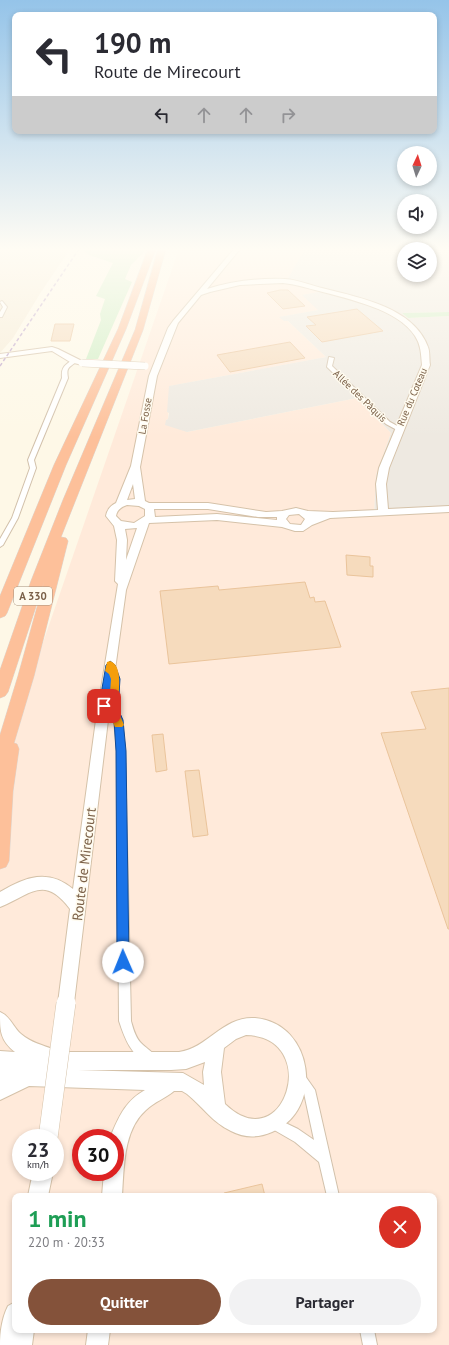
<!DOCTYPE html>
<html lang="fr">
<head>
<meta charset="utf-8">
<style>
  body { margin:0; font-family:"PT Sans",sans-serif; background:#f2f2f3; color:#2b2b33; height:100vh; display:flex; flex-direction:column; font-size:15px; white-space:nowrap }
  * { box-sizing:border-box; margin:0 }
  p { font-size:13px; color:#7c7c81 }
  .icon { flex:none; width:22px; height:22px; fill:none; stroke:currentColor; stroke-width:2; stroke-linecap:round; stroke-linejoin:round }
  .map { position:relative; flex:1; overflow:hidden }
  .drawer { position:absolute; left:12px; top:1193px; width:425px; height:140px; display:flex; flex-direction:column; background:#fff; border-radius:8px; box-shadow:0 2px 6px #0003 }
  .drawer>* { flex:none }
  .hud { position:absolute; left:12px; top:12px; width:425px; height:122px; border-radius:8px; box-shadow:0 2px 6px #0003; background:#fff; color:#2b2b33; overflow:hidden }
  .needle { width:26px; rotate:4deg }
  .buttons { position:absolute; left:397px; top:146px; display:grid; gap:8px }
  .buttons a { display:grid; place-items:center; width:40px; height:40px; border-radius:50%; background:#fff; box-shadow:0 2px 6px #0003; font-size:20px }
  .speed { position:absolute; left:12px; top:1129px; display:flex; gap:8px; font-size:20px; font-weight:700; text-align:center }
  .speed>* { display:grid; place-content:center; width:52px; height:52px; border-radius:50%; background:#fff; box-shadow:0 2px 6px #0003; line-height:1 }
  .speed small { font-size:10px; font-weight:400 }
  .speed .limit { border:6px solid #d22; background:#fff; color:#111 }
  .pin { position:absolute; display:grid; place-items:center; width:34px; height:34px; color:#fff; margin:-17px; border-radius:8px; box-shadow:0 2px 6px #0006 }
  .me { position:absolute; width:44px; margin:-22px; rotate:359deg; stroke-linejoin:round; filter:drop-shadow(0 0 3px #0008) }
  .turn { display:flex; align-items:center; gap:14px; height:84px; padding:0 16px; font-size:18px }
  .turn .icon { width:52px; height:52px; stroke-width:2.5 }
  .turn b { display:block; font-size:28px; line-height:34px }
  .lanes { display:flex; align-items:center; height:38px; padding:0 16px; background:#0003; justify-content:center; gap:20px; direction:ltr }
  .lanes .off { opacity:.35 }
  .round { display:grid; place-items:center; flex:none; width:42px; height:42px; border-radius:21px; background:#f2f2f3 }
  .overview { display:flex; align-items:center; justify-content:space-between; height:68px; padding:0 16px }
  h1 { font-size:24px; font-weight:700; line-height:30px; color:#1e9e55 }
  .cta { display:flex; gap:8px; margin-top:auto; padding:8px 16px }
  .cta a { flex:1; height:46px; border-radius:24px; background:#84523a; color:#fff; font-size:16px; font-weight:700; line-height:46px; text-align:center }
  .cta a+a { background:#f2f2f3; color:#2b2b33 }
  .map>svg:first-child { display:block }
  .residential { fill:#f6ebd5 }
  .commercial { fill:#ffeada; fill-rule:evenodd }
  .industrial { fill:#eee9e1; fill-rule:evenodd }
  .green { fill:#cfeec4 }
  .building { fill:#f6dbbd; stroke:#eac49b }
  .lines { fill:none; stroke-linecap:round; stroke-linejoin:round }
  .street-casing { stroke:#d2c1ab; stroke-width:2 }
  .secondary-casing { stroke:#d5c2a9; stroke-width:2 }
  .highway-casing { stroke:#ddd6d0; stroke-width:1 }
  .street { fill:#fff; fill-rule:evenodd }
  .secondary { fill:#fff; fill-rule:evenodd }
  .highway { fill:#fdc09a; fill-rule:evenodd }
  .rail { stroke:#bda3ca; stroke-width:1.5; stroke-dasharray:3.5 2.5; stroke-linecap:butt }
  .secondary-bridge-far1-casing { stroke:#d5c2a9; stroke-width:8; stroke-linecap:butt }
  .secondary-bridge-casing { stroke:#d5c2a9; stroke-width:20; stroke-linecap:butt }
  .secondary-bridge-far1 { stroke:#fff; stroke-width:7 }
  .secondary-bridge { stroke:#fff; stroke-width:19 }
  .route { fill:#1a73e8; stroke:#114b97 }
  .slow { fill:#f59e0b }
  .labels { text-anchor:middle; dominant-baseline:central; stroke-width:3; stroke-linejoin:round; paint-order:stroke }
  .far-street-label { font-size:10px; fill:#7b6149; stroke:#fffbef }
  .shield { fill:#fffbef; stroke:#a38f7b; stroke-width:1 }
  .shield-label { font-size:11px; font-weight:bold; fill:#7b6149 }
  .near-street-label { font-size:14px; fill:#7b6149; stroke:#fffbef }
</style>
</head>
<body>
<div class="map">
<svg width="449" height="1345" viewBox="0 0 449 1345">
  <rect width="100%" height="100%" fill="#fef8e7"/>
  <polygon class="residential" points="0,249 70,249 41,292 13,338 0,353"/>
  <path class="commercial" d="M179,249H305L288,280L331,290L303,295L319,310L280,317L288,321L326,357L170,386L168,419L166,420L187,432L357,398L391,433L376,475L374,516L449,512V1345H0V794L29,683ZM21,1138H55V1172H21ZM81,1138H115V1172H81ZM15,1196H434V1330H15Z"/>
  <path class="industrial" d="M305,249H449V312L402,313L408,318L449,316V512L374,516L376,475L391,433L357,398L187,432L165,425L166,420L168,419L169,413L167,412L169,386L326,357L288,321H284L279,317L318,310L302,295L330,290L287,280ZM404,249H430V275H404Z"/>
  <g class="green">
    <polygon points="86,249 145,249 143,253 131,265 125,279 132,282 98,359 86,359 101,320 100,314 105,299 96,296 113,263 89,255 84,251"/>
    <polygon points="449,312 449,316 408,318 402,313"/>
  </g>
  <g class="building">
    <polygon points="280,290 288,290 305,306 283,309 267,293"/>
    <polygon points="357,309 383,331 322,342 306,326 316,325 307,317"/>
    <polygon points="55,324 74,324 70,341 51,341"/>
    <polygon points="290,342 305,358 230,372 217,355"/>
    <polygon points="346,555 370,557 370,566 373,566 373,577 347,575"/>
    <polygon points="305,582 310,598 314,597 315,602 325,601 341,647 169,664 160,591 218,586 219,590"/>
    <polygon points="449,688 449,929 448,929 381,733 426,729 411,692"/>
    <polygon points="163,734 167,770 156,772 152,735"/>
    <polygon points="199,770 208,835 193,837 185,771"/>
    <polygon points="262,1184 265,1196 225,1196 224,1193"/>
  </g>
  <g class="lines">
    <defs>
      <g id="street">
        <polygon points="2,301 7,307 2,317 0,317 0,312 3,307 0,302"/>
        <polygon points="329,357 334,358 332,366 390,422 401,428 401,430 397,430 386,424 327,367"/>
        <path d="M72,360L77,361C69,368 66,367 68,378L34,460L36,468L18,518L3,545L0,547V539L12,518L30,468L28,460L62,378C61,368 64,366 72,360Z"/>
        <path d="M110,662L114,665L119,679L118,709L122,721L125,751L131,1021C133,1028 135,1036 140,1042C145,1048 153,1051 156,1058L154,1062L150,1064C131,1056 125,1039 119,1021L117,751L114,721L110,709L111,679L106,665Z"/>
        <polygon points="299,1071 303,1073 315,1090 339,1196 327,1196 319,1162 295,1142 269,1127 267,1123 269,1119 273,1117 298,1129 314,1140 304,1093 293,1077 295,1073"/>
        <polygon points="360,1330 374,1330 377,1345 363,1345"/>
      </g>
      <g id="secondary">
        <path d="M234,249H240L207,289C232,281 259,278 285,279C299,280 312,286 326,289C361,298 414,308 428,347C430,352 429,359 430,365L389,468L386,484L388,509L449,506V512L330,518L312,525L303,531H295L282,527L217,520L149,523L126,590L108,720L74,1003L72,1009L66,1011L60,1009L58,1003L70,909C44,874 30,895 0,907V892C25,877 48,868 73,889L96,720L118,584L115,581L117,540L114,526L106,516C107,510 110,506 116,503L131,466L149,376L168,328L173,321ZM283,283C295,284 307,288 319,291C348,299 398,309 415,336C421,345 421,354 422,365L379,468L376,484L378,510L333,512L308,511L296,508L282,511L266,512L208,503H149L145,501L140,467L157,376L178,323L201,295L210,292L240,285ZM133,484L135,499L127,500ZM127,505L139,506L145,509V516L134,523L121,521L116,516C117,510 121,507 127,505ZM154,509H208L258,517H277V520L217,514L155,517ZM299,514L305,519L301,525L290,524L286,519L289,515ZM137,528L126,560L127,540L125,529Z"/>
        <polygon points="52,347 58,349 86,363 82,365 70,362 52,351 0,358 0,354"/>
        <path d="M0,1012C10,1016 13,1027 21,1034C31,1043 43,1045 55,1050L56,1052H179C208,1048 223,1016 255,1018C314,1023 325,1110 272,1132C258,1138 244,1138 231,1131C213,1123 202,1106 187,1094L182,1091H174C166,1098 154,1102 146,1110C123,1130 124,1168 122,1196H102L104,1172H115V1138H111L112,1133C120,1114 127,1100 145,1090L29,1086L0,1100V1051L15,1052C0,1040 0,1031 0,1012ZM246,1035C323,1037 284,1161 225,1104L221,1072L224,1048L236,1039ZM205,1062L203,1072L204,1085L183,1073L78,1070H171L186,1069Z"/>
        <polygon points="33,1172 53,1172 48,1196 28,1196"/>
        <path d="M15,1302V1330H34L32,1345H0C0,1332 2,1318 8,1306Z"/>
        <polygon points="88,1330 110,1330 108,1345 86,1345"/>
      </g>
      <g id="highway">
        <polygon points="148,249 156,249 126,329 66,465 7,613 5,616 0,618 0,596 54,465 118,329"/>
        <polygon points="158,249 166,249 143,330 61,537 66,538 68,541 34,676 14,743 17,744 19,749 13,791 9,861 6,867 0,869 0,735 18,676 44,582 8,692 5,696 0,698 0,670 31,581 63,500 135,330"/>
      </g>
    </defs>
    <use href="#street" class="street-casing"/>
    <use href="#secondary" class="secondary-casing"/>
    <use href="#highway" class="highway-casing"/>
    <use href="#street" class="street"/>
    <use href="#secondary" class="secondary"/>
    <use href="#highway" class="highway"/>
    <polyline class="rail" points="0,366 79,249"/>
    <defs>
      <polyline id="secondary-bridge-far1" points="82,363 145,366"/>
      <polyline id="secondary-bridge" points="48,1138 66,1003"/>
    </defs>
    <use href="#secondary-bridge-far1" class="secondary-bridge-far1-casing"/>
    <use href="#secondary-bridge" class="secondary-bridge-casing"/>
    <use href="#secondary-bridge-far1" class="secondary-bridge-far1"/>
    <use href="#secondary-bridge" class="secondary-bridge"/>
  </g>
  <linearGradient id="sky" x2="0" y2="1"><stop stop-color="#95c4e9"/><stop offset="0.57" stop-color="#fffcf4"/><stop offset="1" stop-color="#fffcf4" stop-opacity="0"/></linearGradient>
  <rect width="449" height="437" fill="url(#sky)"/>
  <polygon class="route" points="110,661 115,665 120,679 118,709 123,720 126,751 129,962 127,967 123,969 119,967 117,962 116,751 114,720 109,709 109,704 107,709 104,710 99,706 106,665"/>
  <path class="slow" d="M110,661C125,666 117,698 118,709C119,714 122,720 124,725L122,727H115C107,712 110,696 111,679L109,674L105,671L107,662Z"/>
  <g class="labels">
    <g class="far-street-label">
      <text transform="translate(360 396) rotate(44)">Allée des Pâquis</text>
      <text transform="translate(412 397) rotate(-67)">Rue du Coteau</text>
      <text transform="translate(145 416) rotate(-80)">La Fosse</text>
    </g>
    <rect class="shield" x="14" y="587" width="38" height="18" rx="3"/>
    <g class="shield-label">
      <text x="33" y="596">A 330</text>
    </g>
    <g class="near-street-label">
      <text transform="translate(84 864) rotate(-83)">Route de Mirecourt</text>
    </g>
  </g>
</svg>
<div class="buttons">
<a><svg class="needle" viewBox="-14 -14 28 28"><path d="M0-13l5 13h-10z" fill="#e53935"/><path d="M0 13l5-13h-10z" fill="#7c7c81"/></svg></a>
<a><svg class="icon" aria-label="sound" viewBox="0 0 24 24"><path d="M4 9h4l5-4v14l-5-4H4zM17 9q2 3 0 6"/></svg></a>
<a><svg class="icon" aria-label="layers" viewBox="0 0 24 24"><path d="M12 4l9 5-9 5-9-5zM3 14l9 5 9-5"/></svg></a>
</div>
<div class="speed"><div>23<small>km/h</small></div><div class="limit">30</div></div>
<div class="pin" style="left:104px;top:706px;background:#d93025"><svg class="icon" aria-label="arrive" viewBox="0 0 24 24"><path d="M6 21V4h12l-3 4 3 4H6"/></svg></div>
<svg class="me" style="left:123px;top:962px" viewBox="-20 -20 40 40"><circle r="19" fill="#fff"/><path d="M0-13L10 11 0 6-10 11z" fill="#1a73e8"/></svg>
<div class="hud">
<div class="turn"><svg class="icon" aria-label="left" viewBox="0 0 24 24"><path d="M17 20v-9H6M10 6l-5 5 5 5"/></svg><div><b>190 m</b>Route de Mirecourt</div></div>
<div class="lanes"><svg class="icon" aria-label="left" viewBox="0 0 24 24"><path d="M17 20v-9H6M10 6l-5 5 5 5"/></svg><svg class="icon off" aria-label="ahead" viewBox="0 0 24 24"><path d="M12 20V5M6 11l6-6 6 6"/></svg><svg class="icon off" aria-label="ahead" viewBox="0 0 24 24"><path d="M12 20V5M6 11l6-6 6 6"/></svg><svg class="icon off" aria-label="right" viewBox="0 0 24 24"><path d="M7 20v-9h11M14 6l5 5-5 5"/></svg></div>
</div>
<section class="drawer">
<div class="overview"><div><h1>1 min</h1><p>220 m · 20:33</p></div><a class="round" style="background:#d93025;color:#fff"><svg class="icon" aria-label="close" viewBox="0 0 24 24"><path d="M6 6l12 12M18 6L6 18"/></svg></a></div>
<div class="cta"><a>Quitter</a><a>Partager</a></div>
</section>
</div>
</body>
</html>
